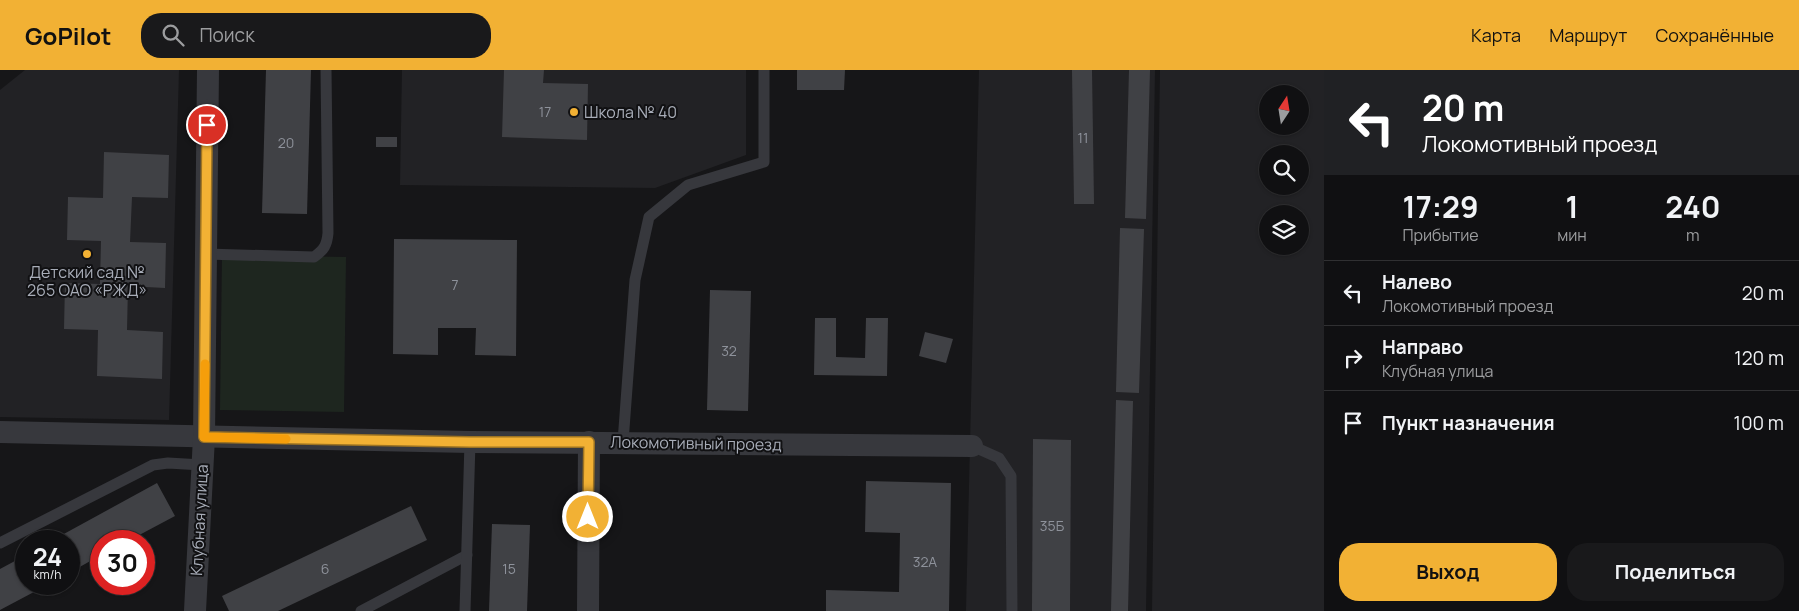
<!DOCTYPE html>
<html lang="ru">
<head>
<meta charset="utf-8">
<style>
  body { margin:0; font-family:Manrope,sans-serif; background:#19191b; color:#f1f3f6; height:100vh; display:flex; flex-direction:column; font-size:19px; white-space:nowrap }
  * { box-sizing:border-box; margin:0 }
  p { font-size:16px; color:#9c9d9f }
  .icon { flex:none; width:28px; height:28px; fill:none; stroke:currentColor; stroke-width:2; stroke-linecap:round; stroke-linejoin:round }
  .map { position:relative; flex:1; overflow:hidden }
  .side { display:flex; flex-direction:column; background:#101012; width:475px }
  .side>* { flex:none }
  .guide { background:#202124; color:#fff; overflow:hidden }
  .needle { width:32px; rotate:12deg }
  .tools { position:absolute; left:1259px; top:15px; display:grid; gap:10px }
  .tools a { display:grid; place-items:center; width:50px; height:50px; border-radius:50%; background:#101012; box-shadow:0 1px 4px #0004,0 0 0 1px #303032; font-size:25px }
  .speed { position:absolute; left:15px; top:460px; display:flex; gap:10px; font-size:25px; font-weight:700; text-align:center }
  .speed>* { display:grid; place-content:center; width:65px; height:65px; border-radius:50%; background:#101012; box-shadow:0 1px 4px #0004,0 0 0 1px #303032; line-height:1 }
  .speed small { font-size:12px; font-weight:400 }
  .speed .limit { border:8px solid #d22; background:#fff; color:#111 }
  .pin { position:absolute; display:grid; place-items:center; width:42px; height:42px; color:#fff; margin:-21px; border:2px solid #fff; border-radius:50%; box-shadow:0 1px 5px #0007 }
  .me { position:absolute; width:55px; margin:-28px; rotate:0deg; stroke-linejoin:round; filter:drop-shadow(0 0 4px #0008) }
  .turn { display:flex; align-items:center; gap:18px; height:105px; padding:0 15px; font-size:22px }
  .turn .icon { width:65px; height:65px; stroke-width:2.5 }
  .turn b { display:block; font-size:35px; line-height:42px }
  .eta { display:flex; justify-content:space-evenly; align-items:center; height:85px; text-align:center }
  .eta b { font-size:30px; font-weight:700; line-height:35px }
  .cta { display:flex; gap:10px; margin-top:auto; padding:10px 15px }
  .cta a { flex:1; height:58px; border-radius:20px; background:#f2b134; color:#111; font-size:20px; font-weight:700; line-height:58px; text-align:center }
  .cta a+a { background:#19191b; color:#f1f3f6 }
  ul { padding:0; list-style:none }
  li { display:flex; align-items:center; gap:15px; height:65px; padding:0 15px; border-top:1px solid #303032 }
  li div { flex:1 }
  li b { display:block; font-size:19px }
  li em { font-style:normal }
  header { display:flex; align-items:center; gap:30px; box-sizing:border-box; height:70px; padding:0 25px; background:#f2b134; color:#111 }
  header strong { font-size:24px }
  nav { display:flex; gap:28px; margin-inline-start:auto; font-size:18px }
  .search { width:350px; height:45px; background:#19191b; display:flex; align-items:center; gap:12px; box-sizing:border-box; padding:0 18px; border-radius:20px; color:#9c9d9f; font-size:19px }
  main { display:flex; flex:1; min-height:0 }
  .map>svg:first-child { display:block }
  .built { fill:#222225; fill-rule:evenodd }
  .green { fill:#1e261f }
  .building { fill:#404145 }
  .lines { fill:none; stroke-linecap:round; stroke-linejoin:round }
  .lane { stroke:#37383d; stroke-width:11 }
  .street { stroke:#37383d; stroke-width:22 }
  .route-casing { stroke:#9d7322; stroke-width:12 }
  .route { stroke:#f2b134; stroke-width:9 }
  .slow { stroke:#f59e0b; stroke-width:9 }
  .poi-dot { fill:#f2b134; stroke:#111113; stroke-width:2 }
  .labels { text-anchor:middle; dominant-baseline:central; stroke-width:4; stroke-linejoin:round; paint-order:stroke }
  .number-label { font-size:14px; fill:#8e929b }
  .poi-label { font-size:16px; fill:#a8adb8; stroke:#111113; text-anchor:start }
  .street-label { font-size:16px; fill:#a8adb8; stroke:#111113 }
</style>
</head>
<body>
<header>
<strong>GoPilot</strong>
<div class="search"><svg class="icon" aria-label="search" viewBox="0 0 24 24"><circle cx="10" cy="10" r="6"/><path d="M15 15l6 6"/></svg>Поиск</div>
<nav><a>Карта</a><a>Маршрут</a><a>Сохранённые</a></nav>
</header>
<main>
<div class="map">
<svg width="1324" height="541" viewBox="0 0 1324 541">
  <rect width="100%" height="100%" fill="#161618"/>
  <g class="built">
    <polygon points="25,0 179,0 169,350 0,347 0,20"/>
    <polygon points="402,0 746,0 746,85 655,118 400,115"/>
    <polygon points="979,0 1155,0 1146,541 966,541"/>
    <path d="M1160,0H1324V541H1152ZM1268,24H1300V56H1268ZM1268,84H1300V116H1268ZM1268,144H1300V176H1268Z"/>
  </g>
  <polygon class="green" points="222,185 346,187 344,342 220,340"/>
  <g class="building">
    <polygon points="266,0 311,0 307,144 262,143"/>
    <polygon points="504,0 544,0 543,13 588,14 587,70 502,67"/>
    <polygon points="797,0 845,0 844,20 797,20"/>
    <polygon points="1072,0 1092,0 1094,134 1074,134"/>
    <polygon points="1129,0 1150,0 1146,149 1125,148"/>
    <rect x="376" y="67" width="21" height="10"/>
    <polygon points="104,82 169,85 168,128 132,127 130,172 166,173 165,218 128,216 127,260 163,262 162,309 97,306 98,260 64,259 65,213 100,214 101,171 67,170 68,127 103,128"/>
    <polygon points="1120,158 1144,159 1139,323 1116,322"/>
    <polygon points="394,169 517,170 516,286 475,285 476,258 438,258 438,285 393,284"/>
    <polygon points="710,220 751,221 748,341 707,340"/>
    <polygon points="815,248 836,248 836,287 865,288 866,248 888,248 887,306 814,305"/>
    <polygon points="925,262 953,269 946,293 919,286"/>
    <polygon points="1116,330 1133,331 1128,541 1111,541"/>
    <polygon points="1033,369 1071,370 1070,541 1032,541"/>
    <polygon points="866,411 951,413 949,541 826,541 826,520 899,522 900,463 865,462"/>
    <polygon points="157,413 175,446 128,471 101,471 101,485 69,503 69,471 51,471"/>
    <polygon points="411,436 427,470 278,541 229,541 222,526"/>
    <polygon points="492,454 530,455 527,541 489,541"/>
    <polygon points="26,485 26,514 49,514 0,540 0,499"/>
  </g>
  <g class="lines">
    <g class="lane">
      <path d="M206,184L314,187C324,180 327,175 328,163L326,0"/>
      <polyline points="623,372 635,210 649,147 688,115 764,92 764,0"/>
      <polyline points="972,376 999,388 1011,406 1012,541"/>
      <polyline points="0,473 153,395 168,393 202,395"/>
      <polyline points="361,541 467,485"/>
      <polyline points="465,541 470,372"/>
    </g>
    <g class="street">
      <polyline points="0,362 470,372 972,376"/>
      <polyline points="195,541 204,367 208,0"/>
      <polyline points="588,541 589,372"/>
    </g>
  </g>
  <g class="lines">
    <defs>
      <polyline id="route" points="207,55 204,367 470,372 589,372 588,447"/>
    </defs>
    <use href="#route" class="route-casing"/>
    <use href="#route" class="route"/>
    <polyline class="slow" points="205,294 204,367 286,369"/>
  </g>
  <g class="poi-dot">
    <circle cx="574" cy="42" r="5"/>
    <circle cx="87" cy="184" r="5"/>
  </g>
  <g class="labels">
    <g class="number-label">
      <text x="545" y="41">17</text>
      <text x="1083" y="67">11</text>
      <text x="286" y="72">20</text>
      <text x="455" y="214">7</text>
      <text x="729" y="280">32</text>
      <text x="1052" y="455">35Б</text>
      <text x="925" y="491">32А</text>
      <text x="325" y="498">6</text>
      <text x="509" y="498">15</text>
    </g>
    <g class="poi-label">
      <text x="584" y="42">Школа № 40</text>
      <text x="87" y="202" text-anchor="middle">Детский сад №<tspan x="87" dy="18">265 ОАО «РЖД»</tspan></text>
    </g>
    <g class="street-label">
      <text transform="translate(696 373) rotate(1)">Локомотивный проезд</text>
      <text transform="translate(199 450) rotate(-87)">Клубная улица</text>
    </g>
  </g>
</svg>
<div class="tools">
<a><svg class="needle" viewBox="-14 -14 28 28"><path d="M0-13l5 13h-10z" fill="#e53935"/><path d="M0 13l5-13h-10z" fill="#9c9d9f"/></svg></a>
<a><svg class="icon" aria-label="search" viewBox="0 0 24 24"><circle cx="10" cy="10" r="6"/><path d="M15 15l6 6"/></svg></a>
<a><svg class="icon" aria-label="layers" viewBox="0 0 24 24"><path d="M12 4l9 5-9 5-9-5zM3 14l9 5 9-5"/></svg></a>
</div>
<div class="speed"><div>24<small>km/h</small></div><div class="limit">30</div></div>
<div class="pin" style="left:207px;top:55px;background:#d93025"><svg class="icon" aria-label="arrive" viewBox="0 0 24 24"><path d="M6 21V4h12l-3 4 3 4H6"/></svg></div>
<svg class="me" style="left:588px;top:447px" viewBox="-20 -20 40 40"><circle r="17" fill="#f2b134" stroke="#fff" stroke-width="3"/><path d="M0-11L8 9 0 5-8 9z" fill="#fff"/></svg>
</div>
<section class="side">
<div class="guide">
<div class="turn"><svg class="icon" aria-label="left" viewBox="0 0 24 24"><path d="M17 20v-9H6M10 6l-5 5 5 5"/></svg><div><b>20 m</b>Локомотивный проезд</div></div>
</div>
<div class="eta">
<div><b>17:29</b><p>Прибытие</p></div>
<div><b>1</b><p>мин</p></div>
<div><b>240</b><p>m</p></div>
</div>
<ul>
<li><svg class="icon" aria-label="left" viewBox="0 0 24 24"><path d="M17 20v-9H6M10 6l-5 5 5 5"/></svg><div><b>Налево</b><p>Локомотивный проезд</p></div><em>20 m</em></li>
<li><svg class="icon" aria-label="right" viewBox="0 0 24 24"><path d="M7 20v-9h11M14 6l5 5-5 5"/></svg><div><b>Направо</b><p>Клубная улица</p></div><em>120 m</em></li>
<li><svg class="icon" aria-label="arrive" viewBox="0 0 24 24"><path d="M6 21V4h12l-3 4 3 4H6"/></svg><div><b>Пункт назначения</b></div><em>100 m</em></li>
</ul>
<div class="cta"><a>Выход</a><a>Поделиться</a></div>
</section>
</main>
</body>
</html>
